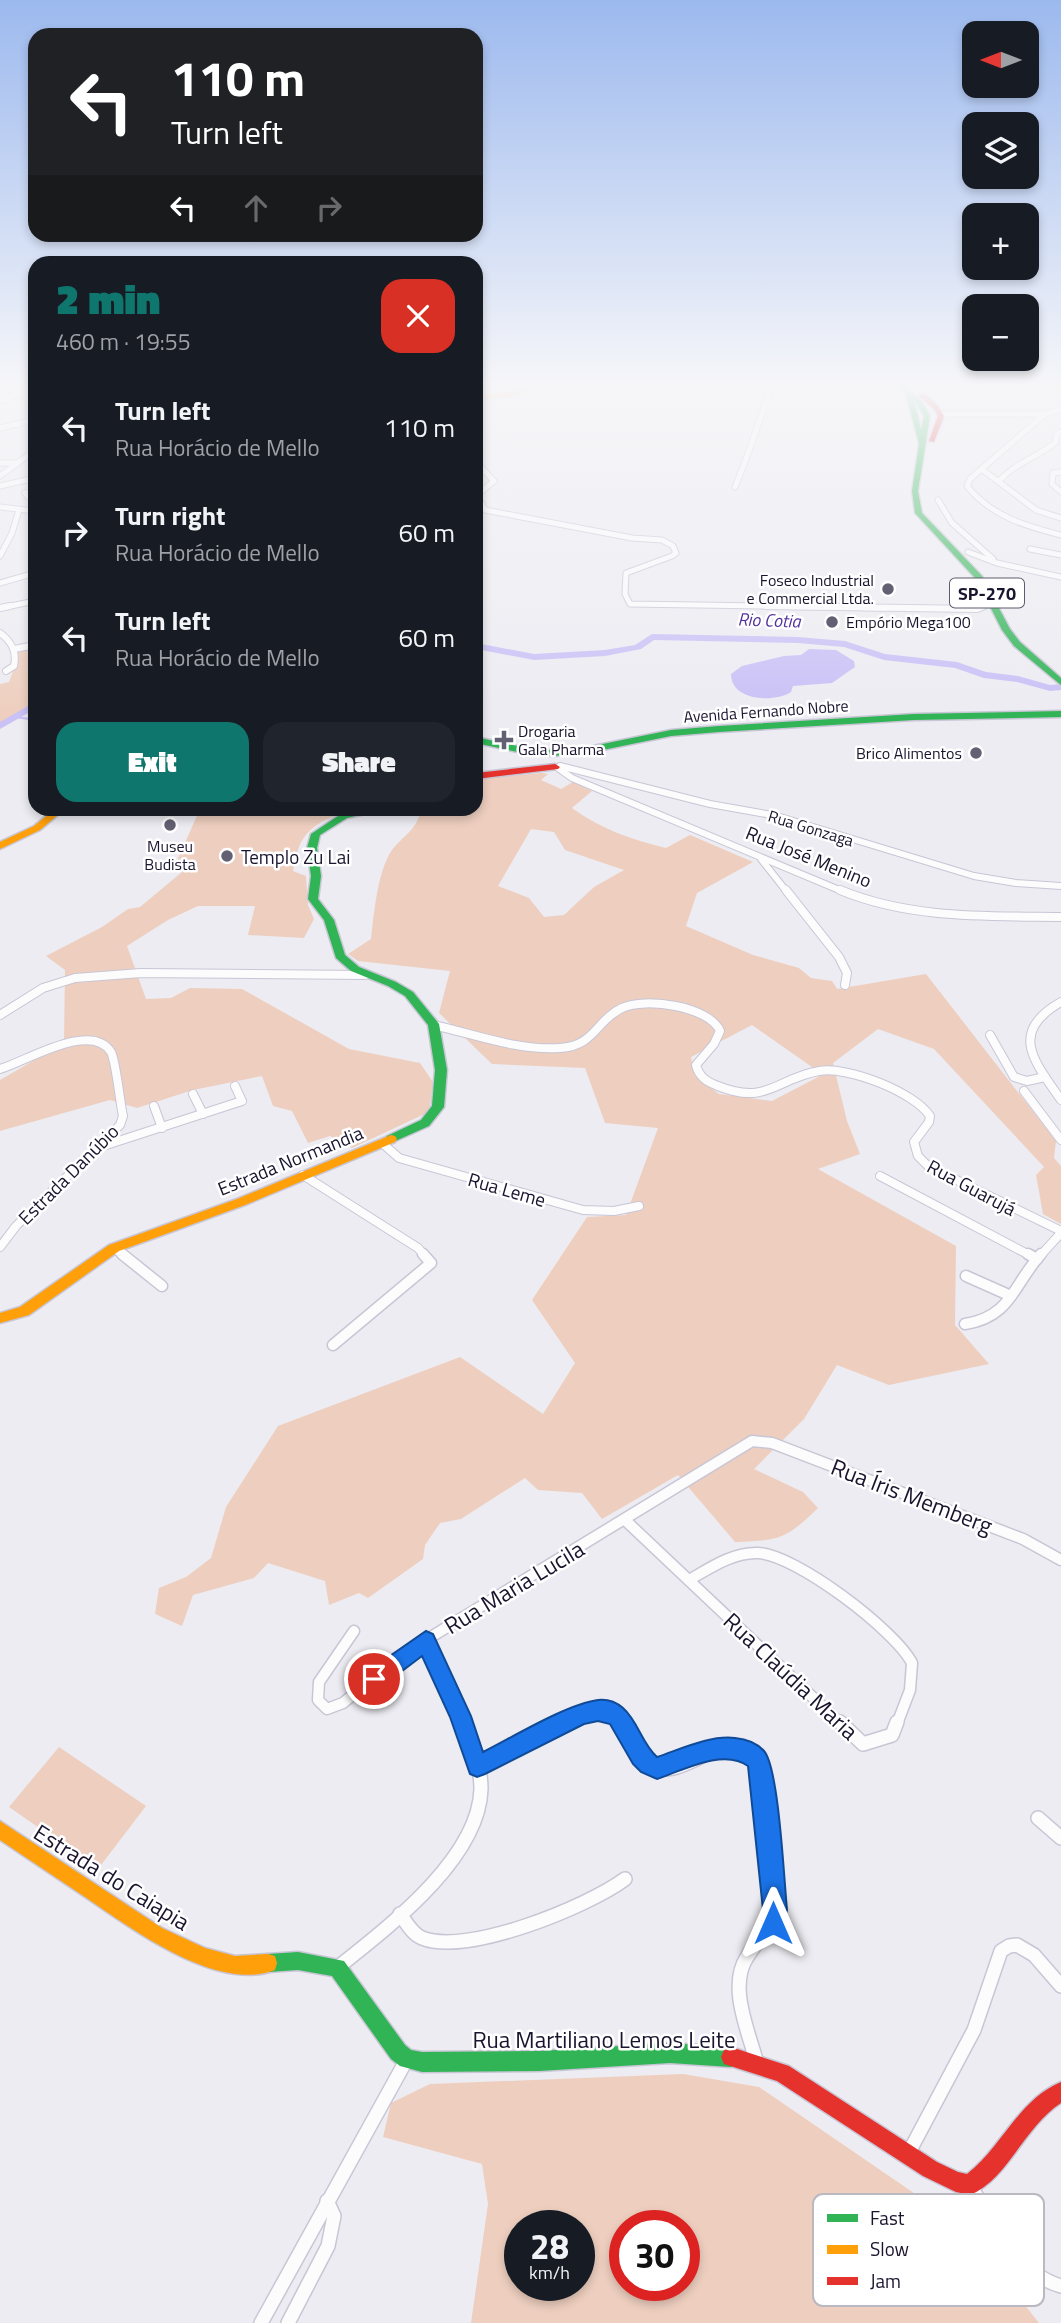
<!DOCTYPE html>
<html lang="en">
<head>
<meta charset="utf-8">
<style>
  body { margin:0; font-family:"Titillium Web",sans-serif; background:#20242c; color:#f1f3f6; height:100vh; display:flex; flex-direction:column; font-size:26px; white-space:nowrap }
  * { box-sizing:border-box; margin:0 }
  p { font-size:23px; color:#9ea1a6 }
  .icon { flex:none; width:38px; height:38px; fill:none; stroke:currentColor; stroke-width:2; stroke-linecap:round; stroke-linejoin:round }
  .map { position:relative; flex:1; overflow:hidden }
  .details { position:absolute; left:28px; top:256px; width:455px; height:560px; display:flex; flex-direction:column; background:#171b24; border-radius:21px; box-shadow:0 4px 10px #0003 }
  .details>* { flex:none }
  .guide { position:absolute; left:28px; top:28px; width:455px; height:214px; border-radius:21px; box-shadow:0 4px 10px #0003; background:#202124; color:#fff; overflow:hidden }
  .needle { width:46px; rotate:270deg }
  .tools { position:absolute; left:962px; top:21px; display:grid; gap:14px }
  .tools a { display:grid; place-items:center; width:77px; height:77px; border-radius:14px; background:#171b24; box-shadow:0 4px 10px #0003; font-size:35px }
  .speed { position:absolute; left:504px; top:2210px; display:flex; gap:14px; font-size:35px; font-weight:700; text-align:center }
  .speed>* { display:grid; place-content:center; width:91px; height:91px; border-radius:50%; background:#171b24; box-shadow:0 4px 10px #0003; line-height:1 }
  .speed small { font-size:18px; font-weight:400 }
  .speed .limit { border:10px solid #d22; background:#fff; color:#111 }
  .pin { position:absolute; display:grid; place-items:center; width:60px; height:60px; color:#fff; margin:-30px; border:4px solid #fff; border-radius:50%; box-shadow:0 2px 7px #0007 }
  .me { position:absolute; width:77px; margin:-38px; rotate:0deg; stroke-linejoin:round; filter:drop-shadow(0 0 5px #0008) }
  .turn { display:flex; align-items:center; gap:24px; height:147px; padding:0 28px; font-size:32px }
  .turn .icon { width:91px; height:91px; stroke-width:2.5 }
  .turn b { display:block; font-size:49px; line-height:60px }
  .lanes { display:flex; align-items:center; height:66px; padding:0 28px; background:#0003; justify-content:center; gap:35px; direction:ltr }
  .lanes .off { opacity:.35 }
  .round { display:grid; place-items:center; flex:none; width:74px; height:74px; border-radius:21px; background:#20242c }
  .headline { display:flex; align-items:center; justify-content:space-between; height:119px; padding:0 28px }
  h1 { font-size:42px; font-weight:800; line-height:52px; color:#0f766e }
  .button { display:flex; gap:14px; margin-top:auto; padding:14px 28px }
  .button a { flex:1; height:80px; border-radius:21px; background:#0f766e; color:#fff; font-size:28px; font-weight:800; line-height:80px; text-align:center }
  .button a+a { background:#20242c; color:#f1f3f6 }
  ul { padding:0; list-style:none }
  li { display:flex; align-items:center; gap:21px; height:105px; padding:0 28px }
  li div { flex:1 }
  li b { display:block; font-size:26px }
  li em { font-style:normal }
  .map>svg:first-child { display:block }
  .green { fill:#eecfbf; fill-rule:evenodd }
  .water { fill:#cac1f6 }
  .lines { fill:none; stroke-linecap:round; stroke-linejoin:round }
  .stream { stroke:#cac1f6; stroke-width:2 }
  .river { fill:#cac1f6; fill-rule:evenodd }
  .street-far4-casing { stroke:#c8c6d5; stroke-width:7 }
  .street-far3-casing { stroke:#c8c6d5; stroke-width:8 }
  .street-far2-casing { stroke:#c8c6d5; stroke-width:10 }
  .street-far1-casing { stroke:#c8c6d5; stroke-width:13 }
  .street-casing { stroke:#c8c6d5; stroke-width:16 }
  .fast-casing { stroke:#c8c6d5; stroke-width:3 }
  .slow-casing { stroke:#c8c6d5; stroke-width:3 }
  .jam-casing { stroke:#c8c6d5; stroke-width:3 }
  .street-far4 { stroke:#fcfcfd; stroke-width:5 }
  .street-far3 { stroke:#fcfcfd; stroke-width:6 }
  .street-far2 { stroke:#fcfcfd; stroke-width:8 }
  .street-far1 { stroke:#fcfcfd; stroke-width:10 }
  .street { stroke:#fcfcfd; stroke-width:13 }
  .fast { fill:#30b455; fill-rule:evenodd }
  .slow { fill:#ff9f0a; fill-rule:evenodd }
  .jam { fill:#e5322d; fill-rule:evenodd }
  .route { fill:#1a73e8; stroke:#114b97; stroke-width:2 }
  .poi-dot { fill:#646073; stroke:#fff; stroke-width:2.5 }
  .labels { text-anchor:middle; dominant-baseline:central; stroke-width:5; stroke-linejoin:round; paint-order:stroke }
  .far-poi-label { font-size:16px; fill:#1a142e; stroke:#fff; text-anchor:end }
  .far-street-label { font-size:16px; fill:#1a142e; stroke:#fff }
  .shield { fill:#fff; stroke:#5f5a6d; stroke-width:2 }
  .shield-label { font-size:18px; font-weight:bold; fill:#1a142e }
  .far-water-label { font-size:18px; font-style:italic; fill:#54349c; stroke:#fff }
  .poi-label { font-size:19px; fill:#1a142e; stroke:#fff; text-anchor:start }
  .street-label { font-size:19px; fill:#1a142e; stroke:#fff }
  .near-street-label { font-size:23px; fill:#1a142e; stroke:#fff }
  .key { fill:#fff; stroke:#bab8c0; stroke-width:2 }
  .key-label { font-size:19px; fill:#1a142e }
</style>
</head>
<body>
<div class="map">
<svg width="1061" height="2323" viewBox="0 0 1061 2323">
  <rect width="100%" height="100%" fill="#ececf2"/>
  <g class="green">
    <polygon points="35,641 35,705 0,726 0,684 9,682 16,663 15,646"/>
    <path d="M542,773L548,774L541,780L561,789L573,782L592,791L572,808C601,829 632,840 666,848L690,835L753,862L697,893L686,926L753,955L799,968L811,978L832,981L837,989L926,974L1056,1141L1054,1158L1061,1166V1224L1043,1214L1036,1175L1044,1167L934,1049L878,1029L833,1063L847,1121L860,1154L818,1169L956,1246L955,1325L989,1364L889,1385L837,1365L804,1419L754,1469L803,1492L818,1508C785,1540 780,1540 735,1542L678,1475L602,1519L582,1493L538,1490L525,1478L461,1519L440,1523L425,1545L423,1559L368,1598L359,1593L329,1605L325,1581L268,1563L254,1578L193,1595L182,1626L155,1614L159,1588L186,1577L211,1558L226,1507L278,1426L460,1357L543,1414L575,1363L532,1300L587,1217L626,1215L658,1128L605,1123L585,1068L492,1064L439,1013L450,971L358,961L348,954L371,939C374,913 377,876 390,853C400,837 420,829 420,809L476,808V779ZM531,829L554,832L565,850L624,870L594,887L564,915L544,917L529,898L498,886ZM752,1025L822,1074V1075L772,1101L719,1094L695,1076L691,1057Z"/>
    <path d="M200,809H378C351,811 319,815 303,839C297,847 296,861 293,871L306,876L308,905L314,919L304,938L248,935L255,906H198L168,920L127,946L146,999L171,998L190,988L242,989L349,1049L420,1063L433,1082L429,1112L352,1148L330,1136L308,1143L292,1111L273,1106L262,1076L193,1090L137,1108L110,1100L0,1131V1080L64,1043L65,970L46,956L102,927L128,909L140,907L182,872L175,865Z"/>
    <polygon points="59,1747 146,1806 98,1869 9,1807"/>
    <path d="M683,2074L759,2087L962,2226L1039,2323H471L488,2204L482,2164L383,2137L391,2103L430,2084ZM520,2226H579V2286H520ZM625,2226H684V2286H625Z"/>
  </g>
  <path class="water" d="M809,649L836,650L854,661L855,667L832,683L793,686L791,692C774,703 731,701 731,674L742,666L784,656L801,655Z"/>
  <g class="lines">
    <polyline class="stream" points="16,717 35,720"/>
    <g class="river">
      <polygon points="652,634 798,637 845,641 885,654 957,662 986,672 1018,676 1050,685 1061,684 1061,690 1050,691 1017,682 984,678 955,668 884,660 844,647 798,643 654,640 641,649 605,656 534,660 476,649 476,643 534,654 605,650 635,645"/>
      <polygon points="35,702 35,709 0,729 0,722"/>
    </g>
    <defs>
      <g id="street-far4">
        <polyline points="0,401 35,388"/>
        <path d="M1061,410L1045,414L970,479L967,486C991,516 1025,526 1061,535"/>
        <polyline points="940,414 1045,414"/>
        <polyline points="0,428 35,420"/>
        <polyline points="476,462 494,481 477,495 485,510 632,538 662,540 673,546 676,553 672,556 626,573 625,594 630,604 888,608"/>
        <polyline points="0,463 17,463"/>
        <polyline points="983,470 1036,510 1061,518"/>
        <polyline points="1061,472 1053,473 1052,484 1061,492"/>
        <polyline points="0,476 35,450"/>
        <path d="M999,481C1015,463 1038,457 1056,442V435L1061,432"/>
        <polyline points="0,486 35,478"/>
        <path d="M735,487C749,454 759,420 772,386"/>
        <polyline points="35,490 25,493 28,497 35,496"/>
        <polyline points="938,500 952,523 993,559"/>
        <polyline points="0,507 35,511"/>
        <polyline points="1030,549 1061,555"/>
        <polyline points="968,552 997,563 1061,577"/>
        <polyline points="0,556 12,533 19,510"/>
        <polyline points="0,583 35,573"/>
        <polyline points="1,608 35,601"/>
        <polyline points="980,608 988,604 985,596"/>
      </g>
      <g id="street-far3">
        <polyline points="766,606 977,609 984,606"/>
        <polyline points="0,608 10,606"/>
        <path d="M0,633C12,642 17,652 14,666L6,671"/>
        <polyline points="14,649 35,645"/>
        <polyline points="560,766 710,804 777,816 974,876 1016,883 1061,886"/>
        <polyline points="558,768 572,778 844,892"/>
        <polyline points="761,859 787,892"/>
      </g>
      <g id="street-far2">
        <polyline points="786,890 839,957 847,973 845,985"/>
        <path d="M840,890C910,919 986,916 1061,917"/>
        <path d="M1061,1002C1008,1032 1034,1061 1061,1100"/>
        <polyline points="0,1015 43,988 75,978 141,973 365,975"/>
        <path d="M433,1025C474,1034 518,1051 560,1048C595,1046 596,1020 622,1008C645,997 709,1006 720,1031L714,1044L696,1065C699,1077 707,1082 718,1086C767,1106 777,1078 819,1071C848,1066 914,1092 930,1116L929,1122L914,1142L918,1156L928,1166L1061,1231"/>
        <polyline points="990,1035 1014,1077 1027,1081 1045,1077"/>
        <path d="M0,1069C25,1062 91,1020 111,1052C116,1061 120,1103 123,1116L120,1125L16,1226L0,1247"/>
        <polyline points="1024,1091 1061,1140"/>
        <polyline points="193,1094 203,1114"/>
        <polyline points="154,1106 162,1128"/>
        <polyline points="382,1143 399,1158 583,1210 614,1211 639,1206"/>
        <polyline points="100,1147 242,1101 235,1086"/>
        <polyline points="303,1175 418,1248 425,1256"/>
        <polyline points="880,1176 1031,1256"/>
        <polyline points="114,1248 124,1256"/>
        <polyline points="1040,1256 1061,1233"/>
      </g>
      <g id="street-far1">
        <polyline points="122,1254 162,1286"/>
        <polyline points="1028,1254 1037,1259"/>
        <polyline points="966,1276 1011,1296"/>
        <path d="M965,1324C1011,1317 1013,1285 1041,1254"/>
        <polyline points="333,1345 431,1263 423,1254"/>
        <polyline points="625,1520 841,1724"/>
        <path d="M689,1580C710,1568 733,1552 758,1553C795,1554 895,1630 912,1663L910,1690L897,1724"/>
        <polyline points="354,1631 319,1682 318,1700 327,1709 343,1703 391,1663 426,1640 752,1441 772,1443 1023,1539 1061,1560"/>
        <polyline points="426,1640 465,1724"/>
        <path d="M563,1724C584,1713 607,1701 624,1724"/>
      </g>
      <g id="street">
        <path d="M623,1722C630,1735 635,1755 648,1764C686,1789 729,1709 762,1774L775,1910C770,1929 757,1941 747,1957C728,1986 748,2030 756,2060"/>
        <polyline points="840,1722 863,1744 892,1735 897,1722"/>
        <polyline points="477,1766 567,1722"/>
        <polyline points="1038,1818 1061,1838"/>
        <path d="M400,1914C406,1922 412,1934 422,1938C467,1956 587,1907 625,1879"/>
        <path d="M337,1968C387,1928 479,1859 481,1789C481,1766 472,1743 464,1722"/>
        <polyline points="908,2154 974,2030 1001,1951 1009,1946 1017,1945 1034,1955 1061,1986"/>
        <path d="M970,2185C993,2223 1015,2273 1061,2286"/>
        <polyline points="261,2323 407,2059"/>
        <polyline points="288,2323 328,2246 334,2216 327,2201"/>
      </g>
      <g id="fast">
        <path d="M898,386H904L922,401L930,416L918,491L922,513L982,576L1010,629L1020,642L1061,678V685L1014,646L1002,630L976,579L915,513L912,491L919,444L906,394ZM914,400L924,416L921,430Z"/>
        <polygon points="1061,711 1061,717 914,720 719,732 671,736 588,753 552,756 522,753 476,743 476,737 522,747 552,750 588,747 671,730 719,726 914,714"/>
        <polygon points="369,808 391,808 347,818 320,835 317,848 321,876 318,899 334,920 345,955 359,967 396,982 413,992 439,1024 447,1070 444,1107 429,1126 391,1143 387,1142 385,1139 387,1136 421,1120 432,1106 435,1070 428,1025 405,996 388,986 351,971 336,958 324,920 308,899 311,876 307,848 311,834 341,814"/>
        <polygon points="298,1952 344,1961 405,2045 411,2050 422,2052 539,2051 670,2043 731,2047 738,2050 741,2057 738,2064 731,2067 670,2063 539,2071 422,2072 400,2066 391,2059 332,1976 298,1970 268,1972 261,1970 259,1963 261,1956 268,1954"/>
      </g>
      <g id="slow">
        <polygon points="532,386 540,386 508,397 476,399 476,395 507,393"/>
        <polygon points="56,808 66,808 40,830 0,849 0,842 34,826"/>
        <polygon points="391,1135 395,1136 397,1139 395,1142 245,1205 119,1251 29,1315 0,1323 0,1313 20,1307 109,1245 237,1199"/>
        <path d="M0,1821L162,1928L205,1948L235,1956L268,1954L275,1956L277,1963L275,1970C217,1993 131,1928 85,1897C57,1878 28,1859 0,1840Z"/>
      </g>
      <g id="jam">
        <path d="M919,394C930,394 939,407 944,416L934,442L929,441L938,416L934,409L919,396Z"/>
        <polygon points="555,764 560,767 558,769 476,779 476,773"/>
        <path d="M731,2047L789,2066L937,2162L958,2172L967,2174C1002,2147 1018,2100 1061,2082V2103C1024,2127 1008,2179 970,2195L956,2192L923,2176L777,2081L724,2064L721,2057L724,2050Z"/>
      </g>
    </defs>
    <use href="#street-far4" class="street-far4-casing"/>
    <use href="#street-far3" class="street-far3-casing"/>
    <use href="#street-far2" class="street-far2-casing"/>
    <use href="#street-far1" class="street-far1-casing"/>
    <use href="#street" class="street-casing"/>
    <use href="#fast" class="fast-casing"/>
    <use href="#slow" class="slow-casing"/>
    <use href="#jam" class="jam-casing"/>
    <use href="#street-far4" class="street-far4"/>
    <use href="#street-far3" class="street-far3"/>
    <use href="#street-far2" class="street-far2"/>
    <use href="#street-far1" class="street-far1"/>
    <use href="#street" class="street"/>
    <use href="#fast" class="fast"/>
    <use href="#slow" class="slow"/>
    <use href="#jam" class="jam"/>
  </g>
  <linearGradient id="sky" x2="0" y2="1"><stop stop-color="#9cb9ee"/><stop offset="0.54" stop-color="#f6f6f9"/><stop offset="1" stop-color="#f6f6f9" stop-opacity="0"/></linearGradient>
  <rect width="1061" height="711" fill="url(#sky)"/>
  <path class="route" d="M426,1631L433,1634L471,1716L483,1752C513,1737 567,1704 598,1700C607,1699 616,1702 623,1708C638,1721 642,1744 657,1757C681,1749 710,1735 735,1738C745,1739 757,1743 764,1751C779,1768 784,1881 787,1910L781,1931L773,1935L764,1931L761,1923L763,1910L748,1766C724,1748 683,1770 657,1779L641,1772L633,1764L610,1724L598,1721L584,1724L485,1774L477,1777L470,1774L450,1717L422,1656L382,1686L374,1689L367,1686L364,1679L367,1672Z"/>
  <g class="poi-dot">
    <circle cx="888" cy="589" r="7"/>
    <circle cx="832" cy="622" r="7"/>
    <path d="M500.5 729.5h7v7h7v7h-7v7h-7v-7h-7v-7h7z"/>
    <circle cx="976" cy="753" r="7"/>
    <circle cx="170" cy="825" r="7"/>
    <circle cx="227" cy="856" r="7"/>
  </g>
  <g class="labels">
    <g class="far-poi-label">
      <text x="874" y="580">Foseco Industrial<tspan x="874" dy="18">e Commercial Ltda.</tspan></text>
      <text x="846" y="622" text-anchor="start">Empório Mega100</text>
      <text x="518" y="731" text-anchor="start">Drogaria<tspan x="518" dy="18">Gala Pharma</tspan></text>
      <text x="962" y="753">Brico Alimentos</text>
      <text x="170" y="846" text-anchor="middle">Museu<tspan x="170" dy="18">Budista</tspan></text>
    </g>
    <g class="far-street-label">
      <text transform="translate(766 711) rotate(-4)">Avenida Fernando Nobre</text>
      <text transform="translate(811 828) rotate(17)">Rua Gonzaga</text>
    </g>
    <rect class="shield" x="950" y="578.5" width="74" height="29" rx="5"/>
    <g class="shield-label">
      <text x="987" y="593">SP-270</text>
    </g>
    <g class="far-water-label">
      <text transform="translate(769 620) rotate(2)">Rio Cotia</text>
    </g>
    <g class="poi-label">
      <text x="241" y="856">Templo Zu Lai</text>
    </g>
    <g class="street-label">
      <text transform="translate(809 856) rotate(22)">Rua José Menino</text>
      <text transform="translate(290 1160) rotate(-22)">Estrada Normandia</text>
      <text transform="translate(68 1174) rotate(-45)">Estrada Danúbio</text>
      <text transform="translate(972 1187) rotate(28)">Rua Guarujá</text>
      <text transform="translate(507 1189) rotate(16)">Rua Leme</text>
    </g>
    <g class="near-street-label">
      <text transform="translate(912 1496) rotate(21)">Rua Íris Memberg</text>
      <text transform="translate(514 1587) rotate(-31)">Rua Maria Lucila</text>
      <text transform="translate(791 1676) rotate(43)">Rua Claúdia Maria</text>
      <text transform="translate(112 1877) rotate(32)">Estrada do Caiapia</text>
      <text x="604" y="2039">Rua Martiliano Lemos Leite</text>
    </g>
  </g>
  <rect x="813" y="2194" width="231" height="112" rx="10" class="key"/>
  <rect x="827" y="2214" width="31" height="8" fill="#30b455"/>
  <rect x="827" y="2245" width="31" height="9" fill="#ff9f0a"/>
  <rect x="827" y="2277" width="31" height="8" fill="#e5322d"/>
  <g class="key-label">
    <text x="870" y="2225">Fast</text>
    <text x="870" y="2256">Slow</text>
    <text x="870" y="2288">Jam</text>
  </g>
</svg>
<div class="tools">
<a><svg class="needle" viewBox="-14 -14 28 28"><path d="M0-13l5 13h-10z" fill="#e53935"/><path d="M0 13l5-13h-10z" fill="#9ea1a6"/></svg></a>
<a><svg class="icon" aria-label="layers" viewBox="0 0 24 24"><path d="M12 4l9 5-9 5-9-5zM3 14l9 5 9-5"/></svg></a>
<a>+</a>
<a>−</a>
</div>
<div class="speed"><div>28<small>km/h</small></div><div class="limit">30</div></div>
<div class="pin" style="left:374px;top:1679px;background:#d93025"><svg class="icon" aria-label="arrive" viewBox="0 0 24 24"><path d="M6 21V4h12l-3 4 3 4H6"/></svg></div>
<svg class="me" style="left:773px;top:1923px" viewBox="-20 -20 40 40"><path d="M0-17L14 15 0 8-14 15z" fill="#1a73e8" stroke="#fff" stroke-width="4"/></svg>
<div class="guide">
<div class="turn"><svg class="icon" aria-label="left" viewBox="0 0 24 24"><path d="M17 20v-9H6M10 6l-5 5 5 5"/></svg><div><b>110 m</b>Turn left</div></div>
<div class="lanes"><svg class="icon" aria-label="left" viewBox="0 0 24 24"><path d="M17 20v-9H6M10 6l-5 5 5 5"/></svg><svg class="icon off" aria-label="ahead" viewBox="0 0 24 24"><path d="M12 20V5M6 11l6-6 6 6"/></svg><svg class="icon off" aria-label="right" viewBox="0 0 24 24"><path d="M7 20v-9h11M14 6l5 5-5 5"/></svg></div>
</div>
<section class="details">
<div class="headline"><div><h1>2 min</h1><p>460 m · 19:55</p></div><a class="round" style="background:#d93025;color:#fff"><svg class="icon" aria-label="close" viewBox="0 0 24 24"><path d="M6 6l12 12M18 6L6 18"/></svg></a></div>
<ul>
<li><svg class="icon" aria-label="left" viewBox="0 0 24 24"><path d="M17 20v-9H6M10 6l-5 5 5 5"/></svg><div><b>Turn left</b><p>Rua Horácio de Mello</p></div><em>110 m</em></li>
<li><svg class="icon" aria-label="right" viewBox="0 0 24 24"><path d="M7 20v-9h11M14 6l5 5-5 5"/></svg><div><b>Turn right</b><p>Rua Horácio de Mello</p></div><em>60 m</em></li>
<li><svg class="icon" aria-label="left" viewBox="0 0 24 24"><path d="M17 20v-9H6M10 6l-5 5 5 5"/></svg><div><b>Turn left</b><p>Rua Horácio de Mello</p></div><em>60 m</em></li>
</ul>
<div class="button"><a>Exit</a><a>Share</a></div>
</section>
</div>
</body>
</html>
